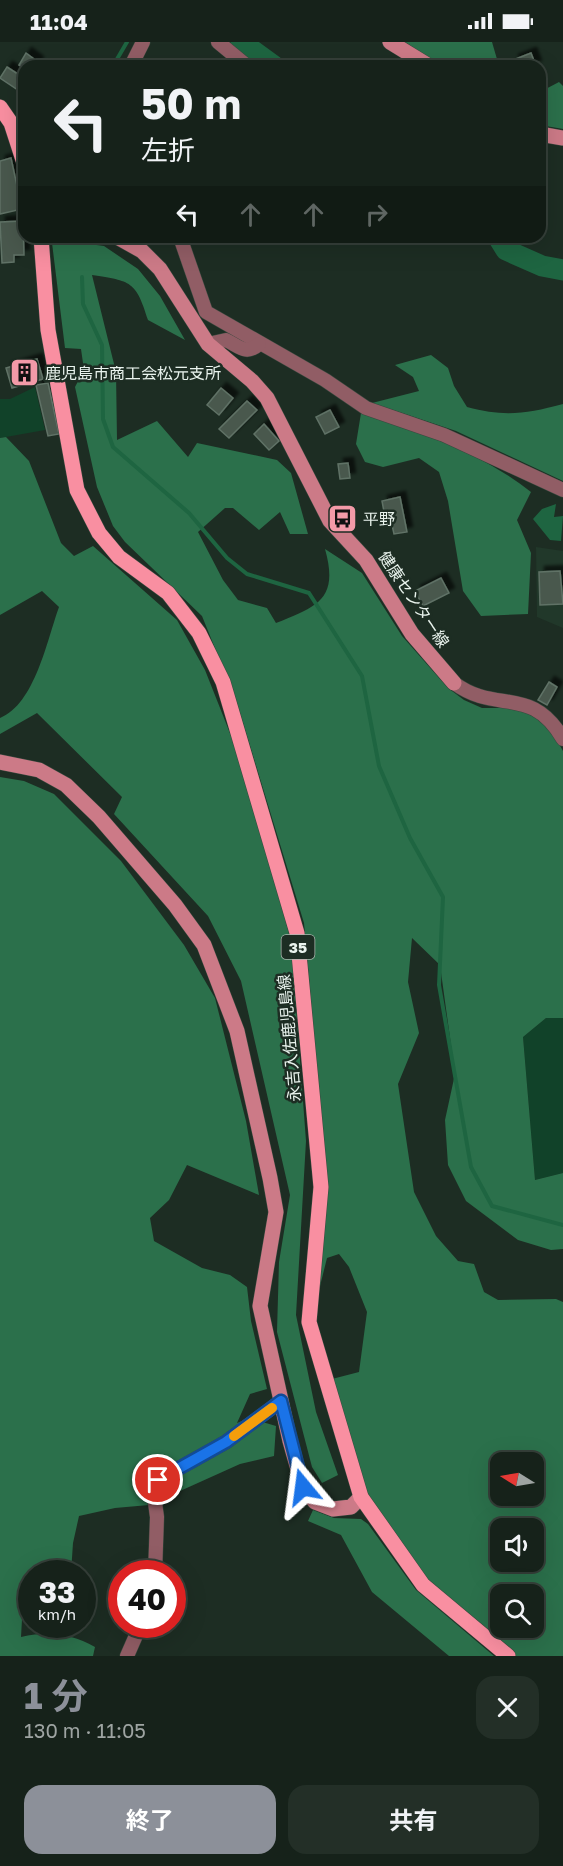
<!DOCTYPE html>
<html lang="ja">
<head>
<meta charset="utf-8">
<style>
  body { margin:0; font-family:"Golos Text","Noto Sans JP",sans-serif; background:#232f27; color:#f1f3f6; height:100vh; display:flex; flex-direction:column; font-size:22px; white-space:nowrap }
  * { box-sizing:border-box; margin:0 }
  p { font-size:20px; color:#9ea4a2 }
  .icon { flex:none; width:33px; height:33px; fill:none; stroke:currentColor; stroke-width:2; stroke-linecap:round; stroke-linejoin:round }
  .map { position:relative; height:1614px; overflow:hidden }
  .details { display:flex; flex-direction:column; background:#16221a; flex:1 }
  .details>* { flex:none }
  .hud { position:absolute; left:18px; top:18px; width:528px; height:183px; border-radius:18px; box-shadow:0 6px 24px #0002,0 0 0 2px #353f39; background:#16221a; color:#f1f3f6; overflow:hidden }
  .needle { width:39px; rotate:281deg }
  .tools { position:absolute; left:490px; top:1410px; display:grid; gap:12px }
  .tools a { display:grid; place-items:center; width:54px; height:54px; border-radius:12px; background:#16221a; box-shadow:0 6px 24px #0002,0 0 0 2px #353f39; font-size:30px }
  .speed { position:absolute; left:18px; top:1518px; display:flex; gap:12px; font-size:30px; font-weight:700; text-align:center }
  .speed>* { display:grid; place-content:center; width:78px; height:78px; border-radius:50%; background:#16221a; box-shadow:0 6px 24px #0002,0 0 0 2px #353f39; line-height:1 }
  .speed small { font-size:15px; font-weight:400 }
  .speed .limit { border:9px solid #d22; background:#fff; color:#111 }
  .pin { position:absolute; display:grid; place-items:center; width:51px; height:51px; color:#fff; margin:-26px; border:3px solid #fff; border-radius:50%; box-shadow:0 2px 6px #0007 }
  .me { position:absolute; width:66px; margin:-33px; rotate:344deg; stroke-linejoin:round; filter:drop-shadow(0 0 4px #0008) }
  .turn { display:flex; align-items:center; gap:21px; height:126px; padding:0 24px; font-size:27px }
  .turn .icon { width:78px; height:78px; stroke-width:2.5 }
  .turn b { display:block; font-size:42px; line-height:51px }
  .lanes { display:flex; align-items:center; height:57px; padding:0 24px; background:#0003; justify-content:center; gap:30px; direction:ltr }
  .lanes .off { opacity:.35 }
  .round { display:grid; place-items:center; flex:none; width:63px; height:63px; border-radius:18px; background:#232f27 }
  .headline { display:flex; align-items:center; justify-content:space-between; height:102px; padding:0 24px }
  h1 { font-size:36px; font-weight:700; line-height:45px; color:#8c9099 }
  .button { display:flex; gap:12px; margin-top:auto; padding:12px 24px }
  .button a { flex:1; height:69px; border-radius:18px; background:#8c9099; color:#fff; font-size:24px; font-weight:700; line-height:69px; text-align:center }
  .button a+a { background:#232f27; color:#f1f3f6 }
  .status { display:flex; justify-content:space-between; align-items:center; height:42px; padding:0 30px; background:#16221a; direction:ltr }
  .status svg { height:16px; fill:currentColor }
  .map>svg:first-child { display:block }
  .built { fill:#21382a }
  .green { fill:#114229 }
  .forest { fill:#2b704b; fill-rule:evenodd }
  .water { fill:#1e6541 }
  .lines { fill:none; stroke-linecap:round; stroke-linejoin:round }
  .stream { stroke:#1e6541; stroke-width:4 }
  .river { stroke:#1e6541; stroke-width:21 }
  .building { fill:#48594e; stroke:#607266; stroke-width:1.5; filter:url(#shadow) }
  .street-casing { stroke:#3a493f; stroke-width:15 }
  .secondary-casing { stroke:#3a493f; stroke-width:16 }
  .primary-casing { stroke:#3a493f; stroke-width:16 }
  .street { stroke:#915d65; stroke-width:14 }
  .secondary { stroke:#cc7a87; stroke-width:15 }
  .primary { stroke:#f98fa1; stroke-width:15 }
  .route-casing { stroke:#114b97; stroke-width:15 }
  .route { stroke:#1a73e8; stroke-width:10 }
  .slow { stroke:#f59e0b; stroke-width:10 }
  .labels { text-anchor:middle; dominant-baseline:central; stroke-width:5; stroke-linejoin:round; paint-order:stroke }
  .shield { fill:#1d2d23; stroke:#acb8b0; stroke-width:1.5 }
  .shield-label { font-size:15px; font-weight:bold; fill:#e9f3ed }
  .poi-label { font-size:16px; fill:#e9f3ed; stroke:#1d2d23; text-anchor:start }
  .street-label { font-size:16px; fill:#e9f3ed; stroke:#1d2d23 }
</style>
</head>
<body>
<div class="status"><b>11:04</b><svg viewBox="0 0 49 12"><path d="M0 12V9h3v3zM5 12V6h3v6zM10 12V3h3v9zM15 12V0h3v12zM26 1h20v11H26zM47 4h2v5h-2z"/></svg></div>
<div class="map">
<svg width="563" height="1614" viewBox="0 0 563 1614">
  <defs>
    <filter id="shadow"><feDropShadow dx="5.5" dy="-5.5" stdDeviation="1.5" flood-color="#0009"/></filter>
  </defs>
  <rect width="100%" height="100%" fill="#1d2d23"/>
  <polygon class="built" points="536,505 563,509 563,586 537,575"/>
  <g class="green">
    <polygon points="35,345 45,388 0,396 0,357 10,357"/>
    <polygon points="546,976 563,976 563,1131 535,1138 523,995"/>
  </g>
  <g class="forest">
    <polygon points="405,0 492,0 499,24 441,24"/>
    <polygon points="559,40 563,44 563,87 540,83 540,50"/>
    <path d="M74,200L104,204L138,227L160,254L185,298L148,278C136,239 131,239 92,233L116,330L117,398L157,379L188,415L197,401L277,418L291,431L308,492H290L280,470L259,488L233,466H225L198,490L223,538L238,558L267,566L276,581C318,564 339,557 325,507L362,531L402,594L448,646L464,658L482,666H514L533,672L549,684L563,709V976H546L523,995L535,1138L563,1131V1207L551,1208L518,1198L466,1159L448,1123L445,1078L455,1032L440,923L412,896L408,940L419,991L398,1042L414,1150L436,1194L458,1219L474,1222L484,1250L498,1258L556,1257L563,1260V1614H514L419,1530L368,1454L332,1337L359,1330L367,1270L349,1225L339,1212L327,1216L314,1268L319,1048L304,881L237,661L202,574L125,500L113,484L97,445L75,345L84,328L81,307L65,306L52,201ZM501,1420H534V1454H501ZM501,1486H534V1520H501ZM501,1552H534V1586H501Z"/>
    <path d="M431,313L448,326L454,344L467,365C504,375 526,372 563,362V439L456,389L372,361L419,349L413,335L395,323Z"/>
    <path d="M361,371C420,390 482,411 531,450L517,478L531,511L528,572L481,574L463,549L448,459L439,430L419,416L383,425L365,420L356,402Z"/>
    <path d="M6,395L29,419L61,501L74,514L93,504L177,578L205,628L239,714L291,898L306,1099L296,1273L316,1370L338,1433L322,1441L312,1425L277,1290L279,1220L290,1153L241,939L208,874L114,772L122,755L37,671L0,692V676C35,662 47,598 59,565L42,549L0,573V396Z"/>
    <path d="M0,735L24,739L54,752L121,819L184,903L215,956L246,1079L259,1153L187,1123L169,1158L150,1176L154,1199L202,1226L230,1233L247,1245L251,1279L267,1347L250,1352L237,1381L249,1376L276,1384L274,1414L240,1422L149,1463L115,1466L79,1474L73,1501L71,1531L32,1532L31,1541L24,1542L21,1595C48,1589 70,1591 95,1605L93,1614H0Z"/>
    <polygon points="313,1468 334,1476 361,1477 368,1482 416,1548 494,1614 449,1614 372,1550 341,1493 308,1479"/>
  </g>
  <polygon class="water" points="556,462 554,475 563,474 561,499 550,498 533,477 542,467"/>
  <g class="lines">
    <g class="stream">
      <polyline points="113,24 127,0"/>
      <polyline points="82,235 83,262 102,303 103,377 113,405 189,471 227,516 247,532 309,551 362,634 379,724 410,796 443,855 439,943 471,1125 492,1164 563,1183"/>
    </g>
    <g class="river">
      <polyline points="241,0 274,24"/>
      <polyline points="498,195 506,208 542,224 563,228"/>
    </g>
  </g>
  <g class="building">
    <polygon points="26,11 38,20 36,24 24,26 19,23"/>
    <polygon points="531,11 536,24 515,24 513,18"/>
    <polygon points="7,25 24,36 24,52 0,36"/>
    <polygon points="11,116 22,167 0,172 0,119"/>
    <polygon points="23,179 24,213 14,213 14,220 2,221 0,180"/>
    <polygon points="37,317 43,337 12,346 6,326"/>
    <polygon points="48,341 59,392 48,394 36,343"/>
    <polygon points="221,346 233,356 219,373 207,363"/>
    <polygon points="247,359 257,368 229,396 219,387"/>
    <polygon points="330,368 339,385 325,392 316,375"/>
    <polygon points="264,382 279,399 269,408 254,392"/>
    <polygon points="348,421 350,436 340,437 338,422"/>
    <polygon points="400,455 407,490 394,492 390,474 385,475 382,459"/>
    <polygon points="560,529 563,562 540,563 539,530"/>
    <polygon points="441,536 449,551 423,564 415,549"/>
    <polygon points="549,640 557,645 547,663 538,658"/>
  </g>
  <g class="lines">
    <defs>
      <g id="street">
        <polyline points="218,0 247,24"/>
        <polyline points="131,24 143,0"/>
        <polyline points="180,195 206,270 325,338 366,366 444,393 563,448"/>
        <path d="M208,302L226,298C239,304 246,314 259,302"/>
        <path d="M454,641C497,673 531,642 563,697"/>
        <polyline points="155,1532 157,1475 153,1446 158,1438 226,1400 281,1359"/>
        <polyline points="127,1614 141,1582"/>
      </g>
      <g id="secondary">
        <polyline points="390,0 429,24"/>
        <polyline points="540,92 563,96"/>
        <polyline points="117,195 142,209 160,227 208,302 252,339 267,356 330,479 366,518 412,592 454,641"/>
        <polyline points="0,720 39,728 66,743 99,775 175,863 204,903 237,989 270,1136 276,1170 260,1264 290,1399 303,1445 315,1460 333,1467 351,1465 361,1455"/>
      </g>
      <g id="primary">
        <polyline points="0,65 11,81 24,121"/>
        <polyline points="41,195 48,288 77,448 99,491 119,515 168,551 199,591 223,640 297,891 321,1145 309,1280 361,1455 423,1543 508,1614"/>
      </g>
    </defs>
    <use href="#street" class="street-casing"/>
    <use href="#secondary" class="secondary-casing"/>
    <use href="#primary" class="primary-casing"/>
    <use href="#street" class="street"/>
    <use href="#secondary" class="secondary"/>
    <use href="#primary" class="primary"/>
  </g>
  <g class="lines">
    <defs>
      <polyline id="route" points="158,1438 226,1400 281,1359 303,1445"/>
    </defs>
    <use href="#route" class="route-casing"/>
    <use href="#route" class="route"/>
    <polyline class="slow" points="234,1394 272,1366"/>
  </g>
  <defs>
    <symbol id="building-square" viewBox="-11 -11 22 22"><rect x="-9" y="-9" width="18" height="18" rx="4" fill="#f39aa8" stroke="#1d2d23"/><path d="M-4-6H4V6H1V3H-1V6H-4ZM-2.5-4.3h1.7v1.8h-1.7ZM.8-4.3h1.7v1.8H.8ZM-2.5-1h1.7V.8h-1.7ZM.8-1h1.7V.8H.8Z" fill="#111"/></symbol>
    <symbol id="bus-square" viewBox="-11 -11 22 22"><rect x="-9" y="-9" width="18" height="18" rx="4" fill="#f39aa8" stroke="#1d2d23"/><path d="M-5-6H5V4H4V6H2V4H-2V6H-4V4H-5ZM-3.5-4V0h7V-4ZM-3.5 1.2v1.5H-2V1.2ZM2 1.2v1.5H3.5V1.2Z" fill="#111"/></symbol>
  </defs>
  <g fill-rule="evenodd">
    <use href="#building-square" x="8" y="314" width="33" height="33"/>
    <use href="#bus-square" x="326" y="460" width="33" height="33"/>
  </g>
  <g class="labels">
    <rect class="shield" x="281.5" y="893" width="33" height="24" rx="4.5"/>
    <g class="shield-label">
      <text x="298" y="905">35</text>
    </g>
    <g class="poi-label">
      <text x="45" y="331">鹿児島市商工会松元支所</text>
      <text x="363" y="477">平野</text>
    </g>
    <g class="street-label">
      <text transform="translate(414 557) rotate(56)">健康センター線</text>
      <text transform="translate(289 996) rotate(-95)">永吉入佐鹿児島線</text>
    </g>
  </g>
</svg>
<div class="tools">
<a><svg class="needle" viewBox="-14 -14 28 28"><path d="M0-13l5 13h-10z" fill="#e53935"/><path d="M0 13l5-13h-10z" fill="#9ea4a2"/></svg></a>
<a><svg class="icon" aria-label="sound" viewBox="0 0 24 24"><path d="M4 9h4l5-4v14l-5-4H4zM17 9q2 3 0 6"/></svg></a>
<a><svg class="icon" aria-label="search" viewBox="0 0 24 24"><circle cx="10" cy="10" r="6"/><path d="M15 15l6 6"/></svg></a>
</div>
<div class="speed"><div>33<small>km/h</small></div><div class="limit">40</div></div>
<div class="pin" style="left:158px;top:1438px;background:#d93025"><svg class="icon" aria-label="arrive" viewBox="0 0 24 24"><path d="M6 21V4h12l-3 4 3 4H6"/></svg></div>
<svg class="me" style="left:303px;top:1445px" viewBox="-20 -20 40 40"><path d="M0-17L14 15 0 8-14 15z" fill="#1a73e8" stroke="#fff" stroke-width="4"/></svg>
<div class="hud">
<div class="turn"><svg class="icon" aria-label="left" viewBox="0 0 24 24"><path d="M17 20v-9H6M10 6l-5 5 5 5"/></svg><div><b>50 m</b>左折</div></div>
<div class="lanes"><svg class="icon" aria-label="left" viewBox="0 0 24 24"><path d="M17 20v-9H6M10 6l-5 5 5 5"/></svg><svg class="icon off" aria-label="ahead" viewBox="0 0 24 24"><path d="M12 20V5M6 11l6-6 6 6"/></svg><svg class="icon off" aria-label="ahead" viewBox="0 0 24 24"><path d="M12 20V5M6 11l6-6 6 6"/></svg><svg class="icon off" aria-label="right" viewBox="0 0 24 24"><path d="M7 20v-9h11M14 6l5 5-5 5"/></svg></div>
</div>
</div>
<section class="details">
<div class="headline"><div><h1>1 分</h1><p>130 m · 11:05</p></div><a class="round"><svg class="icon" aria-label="close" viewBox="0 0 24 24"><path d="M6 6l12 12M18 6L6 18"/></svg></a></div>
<div class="button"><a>終了</a><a>共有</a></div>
</section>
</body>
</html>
